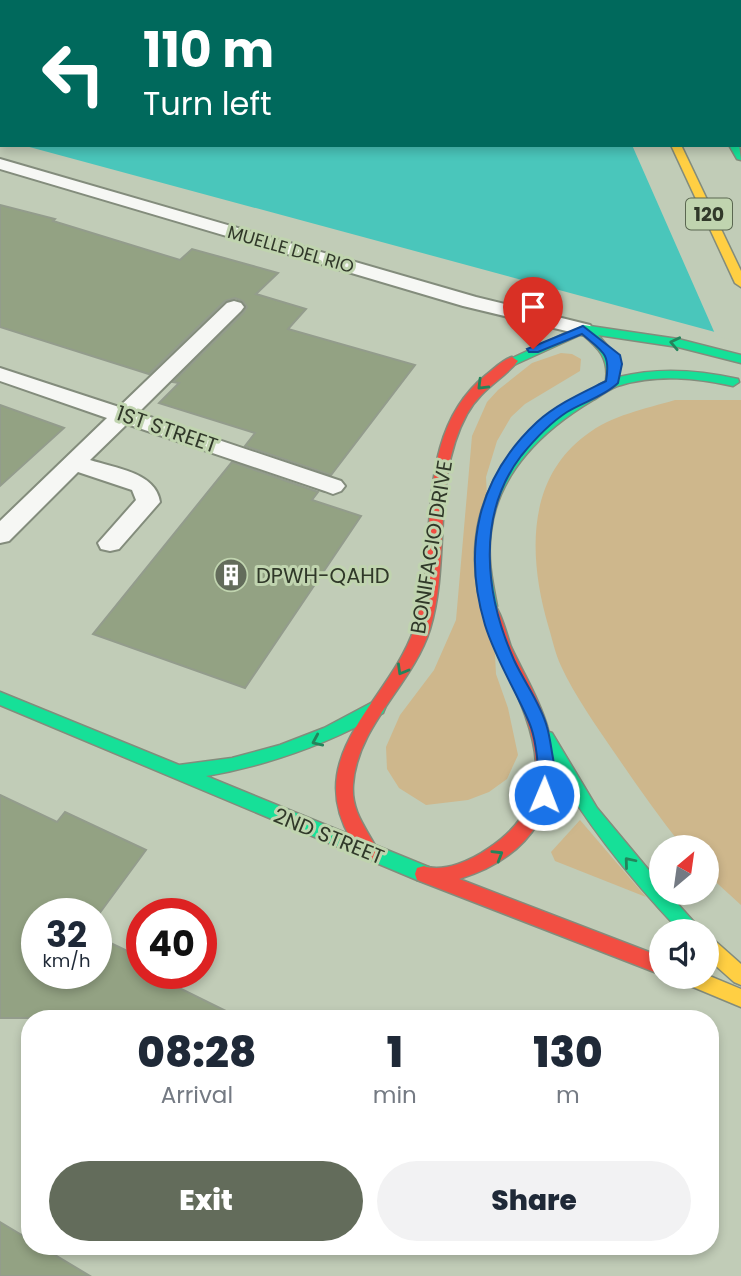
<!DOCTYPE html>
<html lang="en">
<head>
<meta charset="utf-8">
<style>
  body { margin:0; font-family:Poppins,sans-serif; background:#f2f2f3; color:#1f2937; height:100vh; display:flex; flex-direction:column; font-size:26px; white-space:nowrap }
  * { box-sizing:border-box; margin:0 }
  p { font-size:23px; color:#747a83 }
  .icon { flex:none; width:38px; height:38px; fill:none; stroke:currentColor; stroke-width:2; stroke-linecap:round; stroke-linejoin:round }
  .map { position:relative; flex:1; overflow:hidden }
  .details { position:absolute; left:21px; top:1010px; width:698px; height:245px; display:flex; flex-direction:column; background:#fff; border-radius:28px; box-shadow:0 4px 10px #0003 }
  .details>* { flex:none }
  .hud { position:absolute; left:0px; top:0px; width:742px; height:147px; box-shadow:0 4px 10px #0003; background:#00695c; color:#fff; overflow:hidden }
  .needle { width:46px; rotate:29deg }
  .buttons { position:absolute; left:649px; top:835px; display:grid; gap:14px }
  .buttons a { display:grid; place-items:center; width:70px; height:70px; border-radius:50%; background:#fff; box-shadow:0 4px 10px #0003; font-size:35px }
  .speed { position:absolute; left:21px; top:898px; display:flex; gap:14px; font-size:35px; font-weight:700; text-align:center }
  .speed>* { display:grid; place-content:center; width:91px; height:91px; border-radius:50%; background:#fff; box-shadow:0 4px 10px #0003; line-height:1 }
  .speed small { font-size:18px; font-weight:400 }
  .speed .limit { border:10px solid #d22; background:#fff; color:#111 }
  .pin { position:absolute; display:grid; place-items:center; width:60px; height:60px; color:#fff; margin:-72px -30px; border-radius:50% 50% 50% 0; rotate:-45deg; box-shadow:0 0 7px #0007 }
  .pin .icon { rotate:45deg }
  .me { position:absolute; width:77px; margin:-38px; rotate:1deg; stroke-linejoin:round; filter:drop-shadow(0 0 5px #0008) }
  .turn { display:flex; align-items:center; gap:24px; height:147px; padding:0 28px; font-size:32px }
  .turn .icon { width:91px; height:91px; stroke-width:2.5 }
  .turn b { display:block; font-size:49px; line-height:60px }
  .eta { display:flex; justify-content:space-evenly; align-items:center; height:119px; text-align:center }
  .eta b { font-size:42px; font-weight:800; line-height:49px }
  .action { display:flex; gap:14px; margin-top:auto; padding:14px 28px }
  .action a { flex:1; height:80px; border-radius:42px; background:#636c5b; color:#fff; font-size:28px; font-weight:800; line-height:80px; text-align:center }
  .action a+a { background:#f2f2f3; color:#1f2937 }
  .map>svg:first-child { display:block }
  .green { fill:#ceb78c }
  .water { fill:#4ac6bb }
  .pier { fill:#c1ccb7 }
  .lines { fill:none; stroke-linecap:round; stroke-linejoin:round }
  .ferry { stroke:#304f4d; stroke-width:2; stroke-dasharray:5 4.5; stroke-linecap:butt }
  .building { fill:#93a283; stroke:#939c8c; stroke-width:2 }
  .lane-casing { stroke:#838c7c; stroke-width:4 }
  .fast-casing { stroke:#838c7c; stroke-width:3 }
  .slow-casing { stroke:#838c7c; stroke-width:3 }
  .jam-casing { stroke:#838c7c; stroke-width:3 }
  .lane { fill:#f6f7f4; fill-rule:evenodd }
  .fast { fill:#16e098; fill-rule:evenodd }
  .slow { fill:#ffcf43; fill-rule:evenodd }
  .jam { fill:#f24e42; fill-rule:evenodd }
  .oneway { stroke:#24845b }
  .route { fill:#1a73e8; stroke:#114b97; stroke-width:2 }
  .labels { text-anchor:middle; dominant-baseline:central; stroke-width:6; stroke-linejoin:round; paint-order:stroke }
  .far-street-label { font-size:18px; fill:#303829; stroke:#c0d4af }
  .shield { fill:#c0d4af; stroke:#5b6751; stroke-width:2 }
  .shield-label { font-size:19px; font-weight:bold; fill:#303829 }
  .street-label { font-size:21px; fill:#303829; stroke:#c0d4af }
  .poi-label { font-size:21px; fill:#303829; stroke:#c0d4af; text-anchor:start }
</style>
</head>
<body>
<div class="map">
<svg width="741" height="1276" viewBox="0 0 741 1276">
  <rect width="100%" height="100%" fill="#c1ccb7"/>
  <g class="green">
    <polygon points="561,353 572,354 581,359 580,371 525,404 511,417 497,441 486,477 496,674 508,708 518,755 507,779 489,792 468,800 426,805 399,788 387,769 386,747 400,715 434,670 456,620 472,436 487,402 498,390 532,363"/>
    <path d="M675,400H741V905L707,874V847H683C658,816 636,784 614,752C595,724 575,696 561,666C555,653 552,638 548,625C529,559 525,480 586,435C612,415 645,409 675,400Z"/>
    <polygon points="580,820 646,897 555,861 551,852"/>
  </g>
  <g class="water">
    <polygon points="0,0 463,0 471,2 2,2 2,140"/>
    <polygon points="741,55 741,339 22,145 740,145"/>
  </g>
  <polygon class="pier" points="740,66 741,67 741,342 716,336 632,145 740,145"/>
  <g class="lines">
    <polyline class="ferry" points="96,0 104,2"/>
  </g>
  <g class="building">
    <polygon points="0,205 55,219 53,221 180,260 192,249 278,273 256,294 306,309 288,329 415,365 331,475 245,446 255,433 159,403 179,383 173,382 243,313 247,307 243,301 235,298 225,301 149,374 0,327"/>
    <polygon points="0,405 64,428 0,486"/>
    <polygon points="232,462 318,492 312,500 361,516 245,688 93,634"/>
    <polygon points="0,795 57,822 65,812 146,850 96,918 96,914 37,914 37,973 96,973 96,936 142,958 142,973 149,973 240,1018 0,1018"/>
    <polygon points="0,1222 30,1240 30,1246 40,1246 90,1276 0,1276"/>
  </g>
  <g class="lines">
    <defs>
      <g id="lane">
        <polygon points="0,159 476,297 590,325 593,329 590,333 583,335 463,306 0,169"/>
        <path d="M234,301L241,303L244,307L241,311L138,413L341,481L345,486L341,491L333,494L325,491L127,424L90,460C114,468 156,472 160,502L119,549L110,551L101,549L98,543L136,500L132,490L78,472L9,541L0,543V521L107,418L0,381V368L119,407L227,303Z"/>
      </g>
      <g id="fast">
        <polygon points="598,0 613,0 615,2 599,2"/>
        <polygon points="647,0 655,0 656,2 648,2"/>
        <polygon points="680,0 688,0 689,2 681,2"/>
        <rect x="740" y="23" width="1" height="6"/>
        <rect x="740" y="89" width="1" height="7"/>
        <polygon points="729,145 739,145 741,160 737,159"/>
        <path d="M583,325L678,339L741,355V363L678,347L598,335L617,357L619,377C659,367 698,370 738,379L739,382L733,386C696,378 658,374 621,385C611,387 602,395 593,400C544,429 498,472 491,531C487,556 492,581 497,606L494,610H484C476,594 475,569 475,552C478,466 537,421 606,381C609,358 599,348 582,334L516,364L512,365L506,361Z"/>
        <path d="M0,692L179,765L232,758L280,745L324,728L371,703H383L385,708L383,713C327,744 270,765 206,776L431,868L433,874L431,880L424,882L417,880L0,705Z"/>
        <path d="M546,731L552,733L597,808L662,886V892H667L702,931H680C624,872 575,810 538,738L540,733Z"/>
      </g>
      <g id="slow">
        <polygon points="671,145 681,145 741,271 741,287 735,283"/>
        <polygon points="707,937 714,940 741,964 741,985 734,982 707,958"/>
        <polygon points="707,975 741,989 741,1007 681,982 678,976"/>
      </g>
      <g id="jam">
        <path d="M512,357L518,361C501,381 481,389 467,414C431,480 451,560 430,629C413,684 357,725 353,785C351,813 368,830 379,853L376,859C363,863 357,850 351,839C301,754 390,701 414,629C441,548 410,436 486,375C494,369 502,360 512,357Z"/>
        <path d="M489,600C499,603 507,636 511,647C523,673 539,698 547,726C568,801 532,857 459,879L662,957V975L417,880L415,874L417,868L424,866C444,873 472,860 489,848C588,782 504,687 481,606Z"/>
      </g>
    </defs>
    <use href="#lane" class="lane-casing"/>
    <use href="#fast" class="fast-casing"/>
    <use href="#slow" class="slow-casing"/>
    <use href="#jam" class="jam-casing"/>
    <use href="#lane" class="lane"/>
    <use href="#fast" class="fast"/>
    <use href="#slow" class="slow"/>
    <use href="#jam" class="jam"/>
  </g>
  <defs><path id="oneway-chevron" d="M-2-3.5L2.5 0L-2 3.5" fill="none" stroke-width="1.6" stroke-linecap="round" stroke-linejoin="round" transform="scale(1.75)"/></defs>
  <g class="oneway">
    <use href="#oneway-chevron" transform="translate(675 343) rotate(-168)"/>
    <use href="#oneway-chevron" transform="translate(482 385) rotate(135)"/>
    <use href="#oneway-chevron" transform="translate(402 670) rotate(120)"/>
    <use href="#oneway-chevron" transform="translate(317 741) rotate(156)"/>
    <use href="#oneway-chevron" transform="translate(498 855) rotate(-31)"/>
    <use href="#oneway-chevron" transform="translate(629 862) rotate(-130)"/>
  </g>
  <path class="route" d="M583,326L620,355L622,364L618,383C605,396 583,402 567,412C550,423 534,440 521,456C476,515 485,595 514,660C524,682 541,704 547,727C550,737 551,748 553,758C555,772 557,788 551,800L544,803L538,800C534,792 538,784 538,774C538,759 535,736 529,722C515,689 496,660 485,625C462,548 478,477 537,422C557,404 582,393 606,381C611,353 602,351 582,334L538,352H529L527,349Z"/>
  <defs>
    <symbol id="building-disc" viewBox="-11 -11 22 22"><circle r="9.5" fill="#636c5b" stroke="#c0d4af"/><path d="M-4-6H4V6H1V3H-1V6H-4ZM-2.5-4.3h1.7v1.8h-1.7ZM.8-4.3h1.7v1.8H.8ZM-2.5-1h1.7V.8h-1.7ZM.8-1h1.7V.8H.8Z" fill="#fff"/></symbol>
  </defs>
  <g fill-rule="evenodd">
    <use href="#building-disc" x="212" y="556" width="38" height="38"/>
  </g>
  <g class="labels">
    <g class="far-street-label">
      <text transform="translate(291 249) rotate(16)">MUELLE DEL RIO</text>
    </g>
    <rect class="shield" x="686" y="198.5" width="46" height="31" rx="5"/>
    <g class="shield-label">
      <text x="709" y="214">120</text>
    </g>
    <g class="street-label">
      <text transform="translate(167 429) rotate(19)">1ST STREET</text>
      <text transform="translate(431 547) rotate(-81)">BONIFACIO DRIVE</text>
      <text transform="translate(329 836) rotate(22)">2ND STREET</text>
    </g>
    <g class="poi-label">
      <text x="256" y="575">DPWH-QAHD</text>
    </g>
  </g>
</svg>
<div class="buttons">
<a><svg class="needle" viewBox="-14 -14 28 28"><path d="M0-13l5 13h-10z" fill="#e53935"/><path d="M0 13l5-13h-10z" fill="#747a83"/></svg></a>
<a><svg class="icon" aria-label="sound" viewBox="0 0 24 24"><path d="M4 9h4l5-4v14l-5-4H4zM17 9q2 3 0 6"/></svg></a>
</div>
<div class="speed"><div>32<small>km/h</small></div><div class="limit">40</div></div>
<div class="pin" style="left:533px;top:349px;background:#d93025"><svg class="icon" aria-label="arrive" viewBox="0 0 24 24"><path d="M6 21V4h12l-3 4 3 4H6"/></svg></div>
<svg class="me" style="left:544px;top:795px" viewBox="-20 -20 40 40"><circle r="17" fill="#1a73e8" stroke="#fff" stroke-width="3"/><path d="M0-11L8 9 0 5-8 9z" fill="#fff"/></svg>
<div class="hud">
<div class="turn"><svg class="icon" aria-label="left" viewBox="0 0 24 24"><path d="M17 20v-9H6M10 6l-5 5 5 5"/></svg><div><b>110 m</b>Turn left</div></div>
</div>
<section class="details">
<div class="eta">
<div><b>08:28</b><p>Arrival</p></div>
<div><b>1</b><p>min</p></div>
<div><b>130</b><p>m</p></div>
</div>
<div class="action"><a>Exit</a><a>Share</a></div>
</section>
</div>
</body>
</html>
